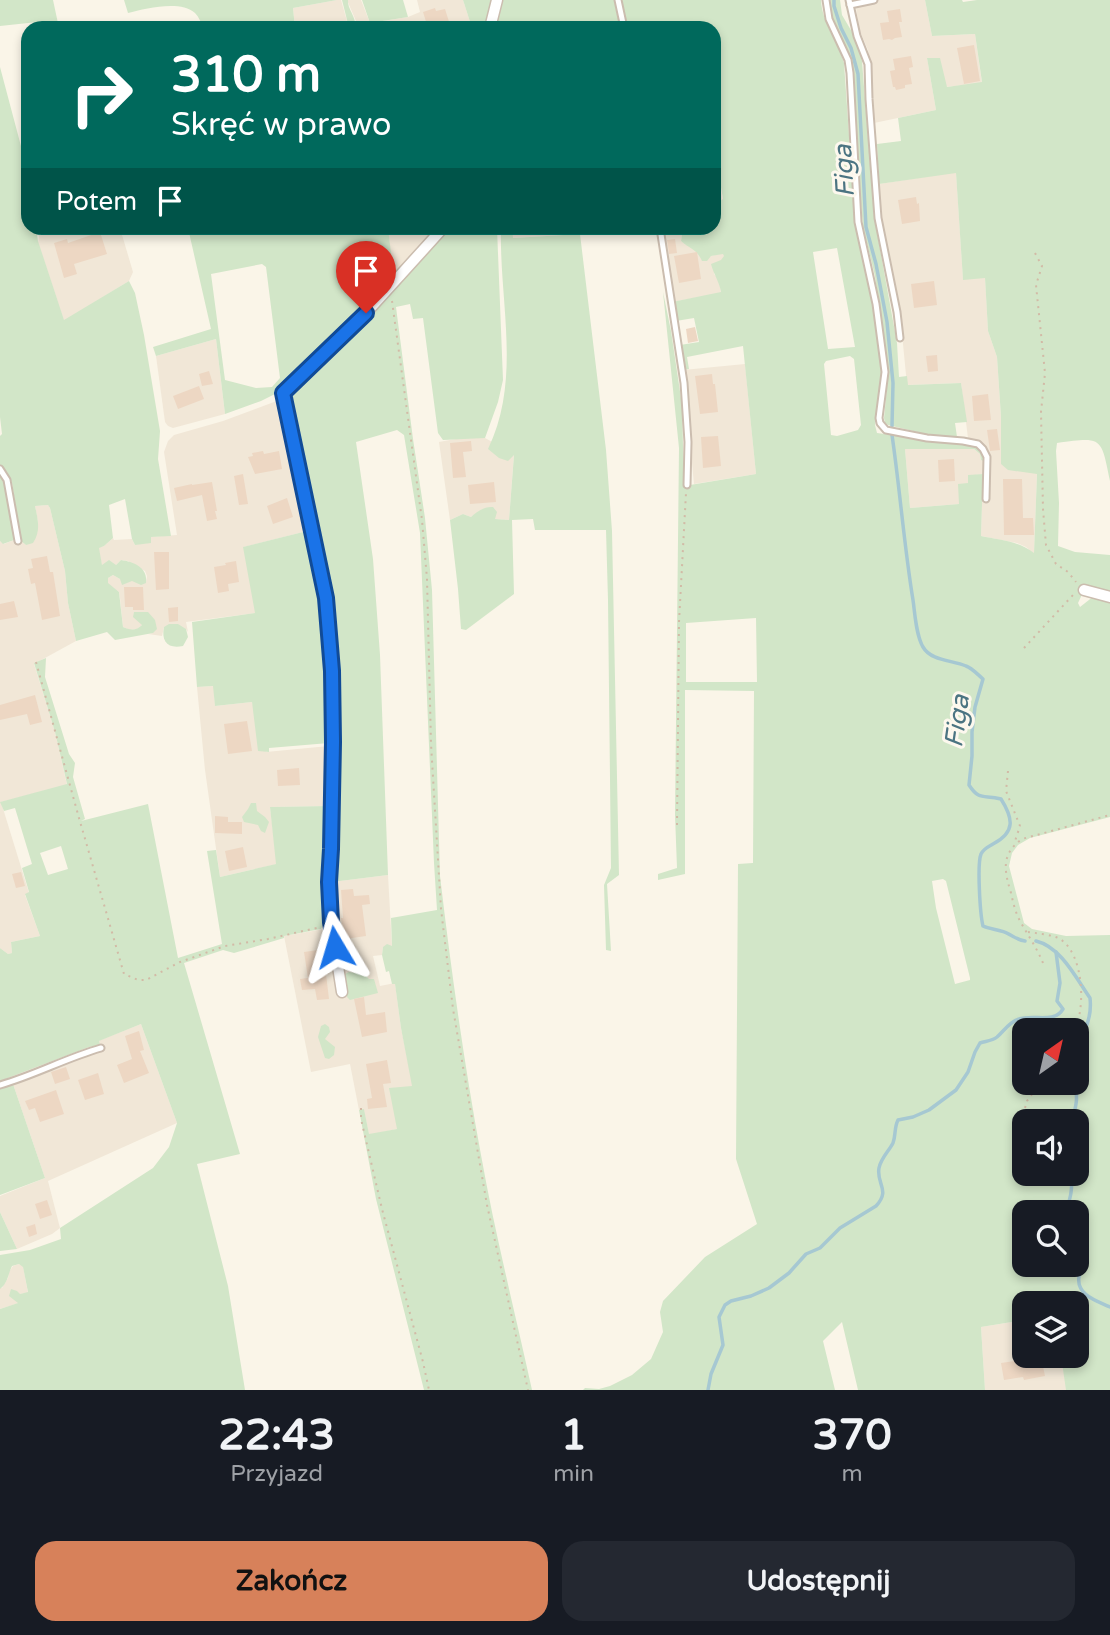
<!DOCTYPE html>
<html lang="pl">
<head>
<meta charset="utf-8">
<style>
  body { margin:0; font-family:"Varela Round",sans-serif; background:#242831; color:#f1f3f6; height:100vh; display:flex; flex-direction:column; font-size:26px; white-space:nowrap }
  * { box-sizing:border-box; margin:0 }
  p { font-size:23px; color:#9ea1a6 }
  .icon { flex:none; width:38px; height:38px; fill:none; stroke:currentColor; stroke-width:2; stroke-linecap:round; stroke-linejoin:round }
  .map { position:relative; height:1390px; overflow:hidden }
  .sheet { display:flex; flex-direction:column; background:#171b24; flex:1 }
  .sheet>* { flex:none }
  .hud { position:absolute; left:21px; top:21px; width:700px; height:214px; border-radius:21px; box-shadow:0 4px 10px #0003; background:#00695c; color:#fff; overflow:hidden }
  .needle { width:46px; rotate:34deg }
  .fabs { position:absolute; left:1012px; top:1018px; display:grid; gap:14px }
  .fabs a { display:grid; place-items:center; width:77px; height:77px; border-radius:14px; background:#171b24; box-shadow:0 4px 10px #0003; font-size:35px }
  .pin { position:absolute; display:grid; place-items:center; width:60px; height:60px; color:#fff; margin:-72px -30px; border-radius:50% 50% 50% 0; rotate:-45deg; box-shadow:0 0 7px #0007 }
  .pin .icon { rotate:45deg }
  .me { position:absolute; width:77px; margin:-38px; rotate:353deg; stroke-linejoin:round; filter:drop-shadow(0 0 5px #0008) }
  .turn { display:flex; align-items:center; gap:24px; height:147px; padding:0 35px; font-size:32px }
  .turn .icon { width:91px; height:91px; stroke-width:2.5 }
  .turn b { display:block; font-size:49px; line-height:60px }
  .then { display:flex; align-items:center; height:66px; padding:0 35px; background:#0003; gap:14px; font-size:26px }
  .eta { display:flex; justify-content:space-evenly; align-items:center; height:119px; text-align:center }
  .eta b { font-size:42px; font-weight:700; line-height:49px }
  .button { display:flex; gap:14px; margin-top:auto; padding:14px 35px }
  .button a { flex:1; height:80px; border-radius:21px; background:#d7815a; color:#111; font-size:28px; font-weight:700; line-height:80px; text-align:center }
  .button a+a { background:#242831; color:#f1f3f6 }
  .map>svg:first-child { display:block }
  .residential { fill:#f1e7d7 }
  .green { fill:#d2e6c8; fill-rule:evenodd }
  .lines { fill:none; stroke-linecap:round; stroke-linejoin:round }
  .stream { stroke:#a6c8d2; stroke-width:3.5 }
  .building { fill:#edd7c3 }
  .service-casing { stroke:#cbbdaf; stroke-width:9 }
  .minor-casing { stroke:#cbbdaf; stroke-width:13 }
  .path { stroke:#d2baa6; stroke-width:2; stroke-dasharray:2 5; stroke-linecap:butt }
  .service { stroke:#fff; stroke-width:5 }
  .minor { stroke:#fff; stroke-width:10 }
  .route-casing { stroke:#114b97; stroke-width:18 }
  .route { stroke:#1a73e8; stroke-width:12 }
  .labels { text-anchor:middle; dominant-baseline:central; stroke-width:6; stroke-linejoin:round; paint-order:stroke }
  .water-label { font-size:26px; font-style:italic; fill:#4b7482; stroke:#fdf8ee }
</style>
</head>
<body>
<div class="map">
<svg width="1110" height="1390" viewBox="0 0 1110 1390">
  <rect width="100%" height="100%" fill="#faf5e8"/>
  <g class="residential">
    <polygon points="337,0 341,0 349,28 295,28 293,8"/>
    <polygon points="347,0 361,0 370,23 408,17 420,12 417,0 463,0 472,28 354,28 356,21"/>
    <polygon points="855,0 925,0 932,36 975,34 982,83 946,87 927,58 936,110 874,123 872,75 868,50 859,29"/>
    <polygon points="714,169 716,171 718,169 723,200 720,201 720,207 719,208 714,207"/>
    <polygon points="956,172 963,279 985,277 988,331 997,357 1001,417 1001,464 1037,473 1034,554 1026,547 1017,543 981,536 983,474 968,476 968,483 959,504 910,508 905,449 974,449 980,454 981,460 989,460 988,450 981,442 968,438 961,383 907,385 899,303 883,237 879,184"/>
    <polygon points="36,228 120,228 133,272 129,281 64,321 38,243 39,236"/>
    <polygon points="388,228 436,228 393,275"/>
    <polygon points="512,228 579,228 580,234 512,238"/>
    <polygon points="661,228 683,228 681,241 697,251 703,261 711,256 723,253 725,256 714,274 719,280 721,293 672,302"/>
    <polygon points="216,339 225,414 173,428 168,426 165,422 156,356"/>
    <polygon points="745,364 756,474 694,484 683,370"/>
    <polygon points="282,399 307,531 244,547 256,613 186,622 188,632 186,629 164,627 162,636 148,634 153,633 142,625 137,629 130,630 123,627 120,598 119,592 108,584 108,578 113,575 120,579 146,583 147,576 145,571 128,561 121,560 116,565 102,566 98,547 104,546 113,538 114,540 132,539 135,545 150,537 177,535 164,452 168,441 174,435 223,421"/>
    <polygon points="461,438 485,438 514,454 509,520 495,519 480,511 471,517 463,514 450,520 439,442"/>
    <polygon points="48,505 50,508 65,571 68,603 76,641 34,664 55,732 67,785 1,802 29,893 25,895 40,936 11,942 12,953 8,954 0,948 0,541 4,544 14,540 21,541 26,545 38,522 35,506"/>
    <polygon points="214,686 215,706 252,702 266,752 329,746 328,806 270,807 277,864 220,877 205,770 197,687"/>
    <polygon points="388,875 392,947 383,947 382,955 373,956 380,986 395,983 401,1028 413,1086 397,1129 369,1135 364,1110 359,1110 350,1064 311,1072 284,936 335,927 332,882"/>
    <polygon points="141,1024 177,1123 48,1181 60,1228 52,1234 17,1249 0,1212 0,1196 45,1178 13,1084 101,1049 98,1041"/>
    <polygon points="19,1264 23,1266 28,1293 20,1294 19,1303 0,1309 0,1288 2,1288 8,1278 9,1272 13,1266"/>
    <polygon points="1024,1320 1024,1356 1061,1356 1067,1390 985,1390 981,1327"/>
  </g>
  <g class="green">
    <polygon points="0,0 53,0 59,28 49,28 47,21 0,26"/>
    <path d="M124,0H337L293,8L295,28H204C201,23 199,17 195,13C181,0 146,8 128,13Z"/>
    <path d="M342,0H348C347,9 357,17 355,28H349Z"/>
    <polygon points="362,0 403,0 408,17 370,23"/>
    <polygon points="463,0 492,0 487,27 472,28"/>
    <polygon points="499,0 614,0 620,28 495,28"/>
    <path d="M623,0H821C822,23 838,41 844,63L855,222L874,306L882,372L875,425L877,433L976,446L983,453L984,461L981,460L980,454L974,449H905L910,508L959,504L958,484L968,483V475L983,474L981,536C1000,540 1019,541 1034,553L1037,474L1008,470L1001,464V417L997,357L988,331L985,278L963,280L956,173L879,184L877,144L901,141L898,118L936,110L927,58H940L947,87L982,82L975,34L932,36L925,0H962L963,2L977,0H1110V481C1101,436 1102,437 1057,443L1056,451L1059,503L1058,546L1075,552L1110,555V593L1086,586L1078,603L1080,607L1094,596L1110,600V817L1030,838L1018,845L1012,853L1009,866L1024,923L1032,929L1066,936L1110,935V1390H1066L1061,1356H1076V1304H1024V1320L981,1327L985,1390H858L842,1322L823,1341L835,1390H583L585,1388L599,1389L610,1386L632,1375L651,1359L663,1332L660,1312L663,1301L705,1257L757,1224L736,1159L738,864L753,863L754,691L685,690V874L658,880V874L677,868L675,815L679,448L663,292L671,331L682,405L684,486L756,474L743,346L687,357L689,369L683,370L680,345L699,342L694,318L676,321L672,302L721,292C719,281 714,275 711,264L721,260L724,256L723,254L711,256L707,261H702C696,248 691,250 681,241L683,228H714V207H720V201L723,199L718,170L716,172L714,169V28H626L620,1ZM837,248L855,347L828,349L813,252ZM850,356L854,359L861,425L858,430L837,436L831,435L824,364L826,361ZM756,618L757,682H686V623ZM943,879L946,881L970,978V980L955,984L936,908L932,881ZM1024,1031H1076V1083H1024ZM1024,1122H1076V1174H1024ZM1024,1213H1076V1265H1024Z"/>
    <polygon points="830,0 840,0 842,15 855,37 862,61 874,216 897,343 899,377 907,376 908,385 961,383 967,422 955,423 957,437 930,435 888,425 885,423 884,418 888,377 875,276 863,227 854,123 851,61 849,53 833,23"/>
    <path d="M0,67L26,165H28V228H36L38,241L64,320L129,281L135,293L144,335L160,431L158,459L171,536L151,537V543L135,545L132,539L125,499L109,505L113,538L104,546L99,548L102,565L109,560L116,565L121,560C135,562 148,568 146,583L141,585L132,581L122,585L120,579L113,575L108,578V583L119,592L123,627C130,630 136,631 142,625L133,617L134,612H148L155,620L157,629L153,633L115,640L107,632L76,641L68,603L65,571L50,508L48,505L35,506C38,520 41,531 33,543L26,545L21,541L12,483L7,472L0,465V436L2,434L0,417Z"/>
    <path d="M188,228H388L394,277L277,393L261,401L225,414L216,339L156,356L153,347L211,329ZM262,264L266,267L280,378L272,387L256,388L225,380L211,274Z"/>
    <path d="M445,228H497L503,380L498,402L485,438L443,440L438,433L423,318L413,319L410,304L396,307L413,439L425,518L432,590L440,876C451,969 464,1063 481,1155C495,1234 515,1312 532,1390H424L376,1199L359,1110L364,1109L369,1134L397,1129L389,1088L412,1086L401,1028L395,984H392L389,971L386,972L382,955L383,947L387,944L392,946L391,918L437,910L434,863L420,533L404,435L397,430L356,442L373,559L380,655L388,875L332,882L335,672L290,407V392Z"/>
    <path d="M501,228H512L513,238L580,234L606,450L612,531L619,875L607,884L611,951L606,950L604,885L611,868L608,600L606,530H535L533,519L512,520L514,594L466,630L461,629L458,589L450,520L463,514L471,517C476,512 485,506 493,507L497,512L495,519L509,520L514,455L508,461L499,458L488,449C522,379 499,301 501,228Z"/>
    <polygon points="0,473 6,491 14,540 3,544 0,541"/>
    <polygon points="307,531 322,603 328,655 329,743 269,748 269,752 258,751 252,702 215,706 213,686 197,687 192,622 255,613 243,547"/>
    <path d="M169,624H178L186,629L188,637L183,646C168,649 161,642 164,627Z"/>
    <path d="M46,658L45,677L69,754L75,763L73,777L85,819L81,821L148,804L178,958L222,944L207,851L216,850L220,877L276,864L270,807L328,806V915L321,929L284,936V938L234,953L223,950L184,963L240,1154L197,1164L228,1286L245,1390H0V1309L18,1303L9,1296L11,1289L17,1291L20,1294L28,1292L23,1267L19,1264L12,1266C8,1274 8,1283 0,1289V1255L30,1250L61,1239L60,1228L153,1168L169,1147L177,1123L141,1024L99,1041L100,1045L89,1047L0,1081V948L8,954L12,953L11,942L40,936L25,894L29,892L22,868L32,864L15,808L4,811L0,802L67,784L55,732L34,663ZM61,846L68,869L48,875L40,853Z"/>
    <polygon points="251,803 256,803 257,811 265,817 269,822 265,833 261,831 258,825 244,822 242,817 248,809"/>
    <polygon points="349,972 357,973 362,972 369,979 374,979 378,993 350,1000 347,997 343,975"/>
    <polygon points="325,1024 329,1027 330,1032 325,1039 335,1047 334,1055 329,1059 325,1058 318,1037 321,1026"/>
    <polygon points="13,1084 45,1178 0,1195 0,1089"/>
    <polygon points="0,1212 17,1249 0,1251"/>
  </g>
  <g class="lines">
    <g class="stream">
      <polyline points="834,0 834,6 841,28 851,48 858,74 866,227 876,264 887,322 893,383 892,426"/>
      <path d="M892,435C900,490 904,545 913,600C915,614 916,635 923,647C931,661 952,660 966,666C972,668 977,674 983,679L975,707L972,732V756L969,785C980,802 984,794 1001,799C1013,818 1016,832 993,844C988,847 984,848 981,854C977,864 980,914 983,926C989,929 995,929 1001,931C1010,933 1016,940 1025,941"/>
      <path d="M1036,941C1061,947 1076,978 1090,998C1092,1016 1087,1030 1076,1044"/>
      <path d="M1072,1122C1075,1108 1080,1097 1073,1083"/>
      <polyline points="1076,1148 1076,1164"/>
      <path d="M1065,1213C1071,1200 1072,1189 1072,1174"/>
      <path d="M1076,1244L1085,1261C1084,1267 1080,1271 1079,1277C1076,1295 1097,1301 1110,1307"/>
      <path d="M708,1390L711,1374L723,1345L719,1317L725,1305L731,1301L751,1296L769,1288L789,1273L806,1254L820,1248L840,1228L876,1206C891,1190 876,1184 879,1168C881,1158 889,1151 893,1143C896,1135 894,1128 898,1120L913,1117L929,1110L956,1090L968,1072L975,1052L980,1043C986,1041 992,1041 997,1037C1005,1030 1009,1022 1019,1019C1034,1014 1054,1024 1063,1009L1057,1001L1060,983L1056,952"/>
    </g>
  </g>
  <g class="building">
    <polygon points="435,8 436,11 445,9 451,28 428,28 423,12"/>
    <polygon points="900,9 902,22 899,22 902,37 895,38 892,40 889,39 883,40 880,23 889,22 887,11"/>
    <polygon points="974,45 980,81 964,84 957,48"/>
    <polygon points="911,56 913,67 909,68 912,84 905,85 905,88 896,90 895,87 893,87 890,71 895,70 893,59"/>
    <polygon points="916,197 917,204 919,203 920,221 902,224 898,200"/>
    <polygon points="100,232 107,254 74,264 77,274 64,278 54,243 67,239 68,243"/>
    <polygon points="675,239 677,253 669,254 667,240"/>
    <polygon points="697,252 701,279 679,283 674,256"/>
    <polygon points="934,281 937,305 914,308 911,284"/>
    <polygon points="695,327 698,341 688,343 686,329"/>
    <polygon points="937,355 938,371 928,372 926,356"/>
    <polygon points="209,371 213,384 202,386 199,374"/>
    <polygon points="712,374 713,384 715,384 718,412 700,414 695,376"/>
    <polygon points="199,386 204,399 178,409 173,396"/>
    <polygon points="988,394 991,420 974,421 972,396"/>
    <polygon points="997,429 1000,450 990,451 987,430"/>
    <polygon points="718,436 721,466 703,468 701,437"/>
    <polygon points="471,441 472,451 463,452 466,477 453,478 450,443"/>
    <polygon points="263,451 264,454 279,451 282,469 255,474 248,457 253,456 252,453"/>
    <polygon points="954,459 955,481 939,482 938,460"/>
    <polygon points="243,474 248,504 239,505 234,476"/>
    <polygon points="1003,479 1022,479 1023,518 1033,518 1034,535 1004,535"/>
    <polygon points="212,482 217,511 215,511 217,519 207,521 202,495 177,501 174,488 192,484 192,485"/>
    <polygon points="494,482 496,502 470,504 468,485"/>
    <polygon points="287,498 293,517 273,524 267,506"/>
    <polygon points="154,552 169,552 169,589 156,590"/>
    <polygon points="47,556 50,572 53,572 60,616 42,620 35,583 31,584 28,569 33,568 31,559"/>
    <polygon points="236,561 239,582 228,584 229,591 218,593 214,567 226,565 225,563"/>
    <polygon points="124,587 143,587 144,610 133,610 133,607 125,607"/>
    <polygon points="14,601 18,617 0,620 0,604"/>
    <polygon points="178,607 178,621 169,622 168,608"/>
    <polygon points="35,695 42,722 30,725 27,714 0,720 0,705"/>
    <polygon points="247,721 252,751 228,754 224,724"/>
    <polygon points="299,768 300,785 278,786 277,770"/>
    <polygon points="215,816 228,817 228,822 242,822 242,834 215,833"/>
    <polygon points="243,847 247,867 229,871 225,851"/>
    <polygon points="21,872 25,886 16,888 12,874"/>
    <polygon points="353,889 354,896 369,895 370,904 362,905 366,936 345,939 341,918 343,918 341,890"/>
    <polygon points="325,949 329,974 326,974 329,999 317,1000 315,989 302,990 300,979 308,978 304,952"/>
    <polygon points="364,997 366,1015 385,1012 387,1032 362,1037 354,999"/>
    <polygon points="139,1031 144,1050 140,1051 149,1073 124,1083 117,1065 132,1059 125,1036"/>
    <polygon points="387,1060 391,1083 383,1084 387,1107 368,1109 367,1099 372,1098 366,1064"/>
    <polygon points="66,1067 70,1079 55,1084 51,1072"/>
    <polygon points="98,1073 104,1094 85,1100 78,1080"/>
    <polygon points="56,1090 64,1114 40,1122 35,1108 29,1110 25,1101"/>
    <polygon points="47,1200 52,1215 40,1219 35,1204"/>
    <polygon points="35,1224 37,1234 29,1237 26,1227"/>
    <polygon points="1041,1357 1045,1376 1024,1380 1023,1377 1004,1380 1001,1363"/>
  </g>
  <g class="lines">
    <defs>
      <g id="service">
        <polyline points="618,0 624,28"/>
        <polyline points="826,0 829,19 848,60 850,73 858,222 876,304 885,372 879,418 880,423 886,430 927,438 963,441 978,444 983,449 987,457 986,499"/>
        <polyline points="849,0 857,36 868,64 869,99 878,218 897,312 900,338"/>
        <polyline points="850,5 874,0"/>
        <polyline points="660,228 684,383 688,442 687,485"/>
        <polyline points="0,469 7,480 18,541"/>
        <path d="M0,1085C35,1075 66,1058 101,1048"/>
      </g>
      <g id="minor">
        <polyline points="490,28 497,0"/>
        <polyline points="1084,590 1110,597"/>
        <polyline points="342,992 331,922 329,882 333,766 332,671 326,598 283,393 366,313 443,228"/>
      </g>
    </defs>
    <use href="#service" class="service-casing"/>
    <use href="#minor" class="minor-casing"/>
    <g class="path">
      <polyline points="1035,253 1042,266 1036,285 1045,373 1041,412 1043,509 1046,545 1056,564 1068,572 1076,582"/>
      <polyline points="392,301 422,520 427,579 431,744 441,909 453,1009 487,1205 528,1390"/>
      <polyline points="1024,648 1073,595"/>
      <polyline points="36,662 79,818 124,974 138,980 146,980 180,962 225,946 268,939 321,927"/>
      <polyline points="1008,771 1006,791 1020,826 1014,844"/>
      <polyline points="677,825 679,622 686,493"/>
      <path d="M1028,932C1036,933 1054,935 1060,939C1084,954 1086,1009 1074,1031"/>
      <path d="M1043,963C1037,948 1027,934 1019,919C1015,911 1013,902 1011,893C1004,870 1001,854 1022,839L1110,815"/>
      <polyline points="361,1108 361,1119 382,1209 423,1362 429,1390"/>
      <polyline points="1025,1108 1027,1101 1040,1083"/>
    </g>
    <use href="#service" class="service"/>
    <use href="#minor" class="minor"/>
  </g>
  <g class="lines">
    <defs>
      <polyline id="route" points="335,947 331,922 329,882 331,849 333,742 332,671 326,598 283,393 366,313"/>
    </defs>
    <use href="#route" class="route-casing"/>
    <use href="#route" class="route"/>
  </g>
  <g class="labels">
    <g class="water-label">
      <text transform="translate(844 171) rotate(-93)">Figa</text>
      <text transform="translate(957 721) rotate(-82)">Figa</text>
    </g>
  </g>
</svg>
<div class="fabs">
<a><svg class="needle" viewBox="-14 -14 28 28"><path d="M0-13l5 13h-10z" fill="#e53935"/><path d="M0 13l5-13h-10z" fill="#9ea1a6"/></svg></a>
<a><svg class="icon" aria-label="sound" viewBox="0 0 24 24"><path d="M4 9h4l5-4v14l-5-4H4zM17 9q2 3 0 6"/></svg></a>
<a><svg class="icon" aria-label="search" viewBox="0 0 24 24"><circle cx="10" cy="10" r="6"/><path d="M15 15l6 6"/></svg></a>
<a><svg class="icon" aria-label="layers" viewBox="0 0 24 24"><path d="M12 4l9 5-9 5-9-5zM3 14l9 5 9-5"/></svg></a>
</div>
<div class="pin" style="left:366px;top:313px;background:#d93025"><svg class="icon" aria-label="arrive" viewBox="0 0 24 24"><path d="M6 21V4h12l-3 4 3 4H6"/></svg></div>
<svg class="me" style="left:335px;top:947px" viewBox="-20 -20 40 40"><path d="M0-17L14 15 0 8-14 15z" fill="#1a73e8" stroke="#fff" stroke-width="4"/></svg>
<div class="hud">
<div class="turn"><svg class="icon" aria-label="right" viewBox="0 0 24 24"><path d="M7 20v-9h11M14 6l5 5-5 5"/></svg><div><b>310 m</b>Skręć w prawo</div></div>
<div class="then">Potem<svg class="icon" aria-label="arrive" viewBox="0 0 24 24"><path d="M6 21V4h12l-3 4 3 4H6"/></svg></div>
</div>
</div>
<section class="sheet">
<div class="eta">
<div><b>22:43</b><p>Przyjazd</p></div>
<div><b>1</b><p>min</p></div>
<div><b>370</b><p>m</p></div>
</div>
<div class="button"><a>Zakończ</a><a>Udostępnij</a></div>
</section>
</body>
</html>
